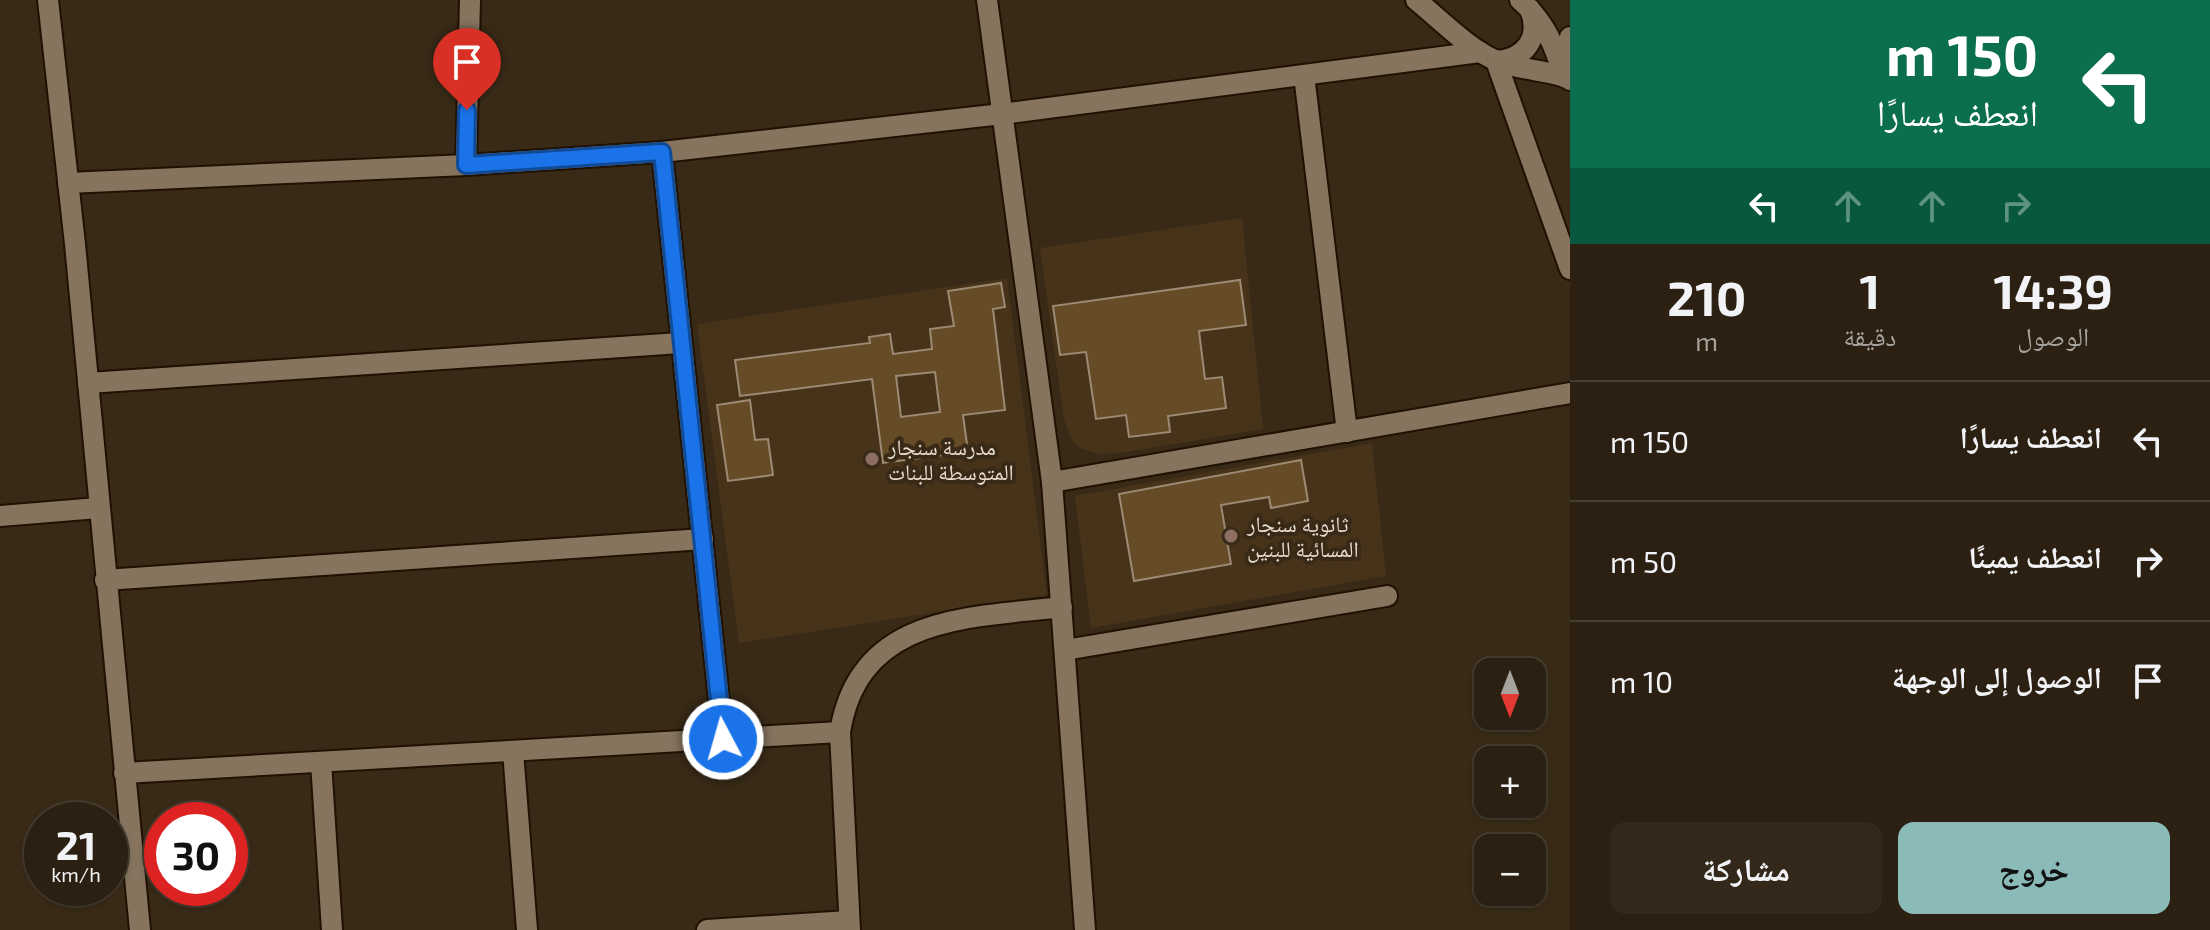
<!DOCTYPE html>
<html lang="ar">
<head>
<meta charset="utf-8">
<style>
  body { margin:0; font-family:"Exo 2","Noto Naskh Arabic",sans-serif; background:#33281a; color:#f1f3f6; direction:rtl; height:100vh; display:flex; flex-direction:column; font-size:30px; white-space:nowrap }
  * { box-sizing:border-box; margin:0 }
  p { font-size:26px; color:#a6a39f }
  .icon { flex:none; width:44px; height:44px; fill:none; stroke:currentColor; stroke-width:2; stroke-linecap:round; stroke-linejoin:round }
  .map { position:relative; flex:1; overflow:hidden; direction:ltr }
  .sheet { display:flex; flex-direction:column; background:#2b2011; width:640px }
  .sheet>* { flex:none }
  .top-card { background:#0b6e4f; color:#fff; overflow:hidden }
  .needle { width:52px; rotate:180deg }
  .buttons { position:absolute; left:1474px; top:658px; display:grid; gap:16px }
  .buttons a { display:grid; place-items:center; width:72px; height:72px; border-radius:16px; background:#2b2011; box-shadow:0 2px 6px #0004,0 0 0 2px #473e31; font-size:40px }
  .speed { position:absolute; left:24px; top:802px; display:flex; gap:16px; font-size:40px; font-weight:700; text-align:center }
  .speed>* { display:grid; place-content:center; width:104px; height:104px; border-radius:50%; background:#2b2011; box-shadow:0 2px 6px #0004,0 0 0 2px #473e31; line-height:1 }
  .speed small { font-size:20px; font-weight:400 }
  .speed .limit { border:12px solid #d22; background:#fff; color:#111 }
  .pin { position:absolute; display:grid; place-items:center; width:68px; height:68px; color:#fff; margin:-82px -34px; border-radius:50% 50% 50% 0; rotate:-45deg; box-shadow:0 0 8px #0007 }
  .pin .icon { rotate:45deg }
  .me { position:absolute; width:88px; margin:-44px; rotate:354deg; stroke-linejoin:round; filter:drop-shadow(0 0 6px #0008) }
  .turn { display:flex; align-items:center; gap:28px; height:168px; padding:0 40px; font-size:36px }
  .turn .icon { width:104px; height:104px; stroke-width:2.5 }
  .turn b { display:block; font-size:56px; line-height:68px }
  .lanes { display:flex; align-items:center; height:76px; padding:0 40px; background:#0003; justify-content:center; gap:40px; direction:ltr }
  .lanes .off { opacity:.35 }
  .eta { display:flex; justify-content:space-evenly; align-items:center; height:136px; text-align:center }
  .eta b { font-size:48px; font-weight:700; line-height:56px }
  .primary-button { display:flex; gap:16px; margin-top:auto; padding:16px 40px }
  .primary-button a { flex:1; height:92px; border-radius:16px; background:#8bbbb9; color:#111; font-size:32px; font-weight:700; line-height:92px; text-align:center }
  .primary-button a+a { background:#33281a; color:#f1f3f6 }
  ul { padding:0; list-style:none }
  li { display:flex; align-items:center; gap:24px; height:120px; padding:0 40px; border-top:2px solid #473e31 }
  li div { flex:1 }
  li b { display:block; font-size:30px }
  li em { font-style:normal }
  main { display:flex; flex:1; min-height:0 }
  .map>svg:first-child { display:block }
  .built { fill:#463319 }
  .building { fill:#664b27; stroke:#9c8a74; stroke-width:2; fill-rule:evenodd }
  .lines { fill:none; stroke-linecap:round; stroke-linejoin:round }
  .minor-casing { stroke:#1f1202; stroke-width:24 }
  .tertiary-casing { stroke:#1f1202; stroke-width:24 }
  .minor { stroke:#86745f; stroke-width:20 }
  .tertiary { stroke:#86745f; stroke-width:20 }
  .route-casing { stroke:#114b97; stroke-width:20 }
  .route { stroke:#1a73e8; stroke-width:14 }
  .education-dot { fill:#8d6e63; stroke:#392a17; stroke-width:3 }
  .labels { text-anchor:middle; dominant-baseline:central; stroke-width:8; stroke-linejoin:round; paint-order:stroke }
  .poi-label { font-size:22px; fill:#e6ddd1; stroke:#392a17; text-anchor:start }
</style>
</head>
<body>
<main>
<section class="sheet">
<div class="top-card">
<div class="turn"><svg class="icon" aria-label="left" viewBox="0 0 24 24"><path d="M17 20v-9H6M10 6l-5 5 5 5"/></svg><div><b>150 m</b>انعطف يسارًا</div></div>
<div class="lanes"><svg class="icon" aria-label="left" viewBox="0 0 24 24"><path d="M17 20v-9H6M10 6l-5 5 5 5"/></svg><svg class="icon off" aria-label="ahead" viewBox="0 0 24 24"><path d="M12 20V5M6 11l6-6 6 6"/></svg><svg class="icon off" aria-label="ahead" viewBox="0 0 24 24"><path d="M12 20V5M6 11l6-6 6 6"/></svg><svg class="icon off" aria-label="right" viewBox="0 0 24 24"><path d="M7 20v-9h11M14 6l5 5-5 5"/></svg></div>
</div>
<div class="eta">
<div><b>14:39</b><p>الوصول</p></div>
<div><b>1</b><p>دقيقة</p></div>
<div><b>210</b><p>m</p></div>
</div>
<ul>
<li><svg class="icon" aria-label="left" viewBox="0 0 24 24"><path d="M17 20v-9H6M10 6l-5 5 5 5"/></svg><div><b>انعطف يسارًا</b></div><em>150 m</em></li>
<li><svg class="icon" aria-label="right" viewBox="0 0 24 24"><path d="M7 20v-9h11M14 6l5 5-5 5"/></svg><div><b>انعطف يمينًا</b></div><em>50 m</em></li>
<li><svg class="icon" aria-label="arrive" viewBox="0 0 24 24"><path d="M6 21V4h12l-3 4 3 4H6"/></svg><div><b>الوصول إلى الوجهة</b></div><em>10 m</em></li>
</ul>
<div class="primary-button"><a>خروج</a><a>مشاركة</a></div>
</section>
<div class="map">
<svg width="1570" height="930" viewBox="0 0 1570 930">
  <rect width="100%" height="100%" fill="#392a17"/>
  <g class="built">
    <polygon points="1242,218 1263,429 1120,453 1099,454 1080,448 1073,442 1064,420 1040,248"/>
    <polygon points="1007,278 1047,595 739,643 697,324"/>
    <polygon points="1372,443 1386,576 1091,628 1075,496"/>
  </g>
  <g class="building">
    <polygon points="1240,280 1246,325 1199,331 1205,379 1222,377 1226,408 1168,416 1170,432 1129,437 1126,415 1096,419 1086,352 1060,355 1053,306"/>
    <path d="M1001,283L1005,307L993,309L1005,410L963,415L968,452L883,463L872,379L740,396L735,360L870,343L869,337L890,334L893,354L932,349L930,329L954,326L948,291ZM935,372L940,412L901,417L896,376Z"/>
    <polygon points="750,400 755,440 768,439 773,475 728,481 717,405"/>
    <polygon points="1301,460 1308,501 1271,508 1269,497 1221,505 1231,564 1134,581 1119,494"/>
  </g>
  <g class="lines">
    <defs>
      <g id="minor">
        <polyline points="48,0 75,244 140,930"/>
        <polyline points="987,0 1052,482 1085,930"/>
        <polyline points="1496,61 1570,269"/>
        <polyline points="1304,75 1347,432"/>
        <polyline points="662,152 723,739"/>
        <polyline points="466,165 470,0"/>
        <polyline points="68,183 466,165 662,152 1002,114 1480,52"/>
        <polyline points="88,383 680,343"/>
        <polyline points="1052,482 1570,393"/>
        <polyline points="0,516 98,508"/>
        <polyline points="105,580 703,539"/>
        <polyline points="1065,650 1387,596"/>
        <polyline points="513,751 527,930"/>
        <polyline points="321,762 332,930"/>
        <polyline points="124,773 840,732"/>
        <polyline points="707,930 849,921"/>
        <path d="M850,930L840,732C859,615 968,618 1062,607"/>
      </g>
      <g id="tertiary">
        <path d="M1416,0C1441,20 1467,48 1497,61C1517,70 1559,71 1570,80"/>
        <path d="M1520,0C1544,21 1555,45 1563,75"/>
        <path d="M1496,61C1526,59 1541,37 1530,9"/>
        <polyline points="1564,71 1570,37"/>
      </g>
    </defs>
    <use href="#minor" class="minor-casing"/>
    <use href="#tertiary" class="tertiary-casing"/>
    <use href="#minor" class="minor"/>
    <use href="#tertiary" class="tertiary"/>
  </g>
  <g class="lines">
    <defs>
      <polyline id="route" points="467,110 466,165 662,152 723,739"/>
    </defs>
    <use href="#route" class="route-casing"/>
    <use href="#route" class="route"/>
  </g>
  <g class="education-dot">
    <circle cx="872" cy="459" r="8"/>
    <circle cx="1231" cy="536" r="8"/>
  </g>
  <g class="labels">
    <g class="poi-label">
      <text x="888" y="446">مدرسة سنجار<tspan x="888" dy="25">المتوسطة للبنات</tspan></text>
      <text x="1247" y="523">ثانوية سنجار<tspan x="1247" dy="25">المسائية للبنين</tspan></text>
    </g>
  </g>
</svg>
<div class="buttons">
<a><svg class="needle" viewBox="-14 -14 28 28"><path d="M0-13l5 13h-10z" fill="#e53935"/><path d="M0 13l5-13h-10z" fill="#a6a39f"/></svg></a>
<a>+</a>
<a>−</a>
</div>
<div class="speed"><div>21<small>km/h</small></div><div class="limit">30</div></div>
<div class="pin" style="left:467px;top:110px;background:#d93025"><svg class="icon" aria-label="arrive" viewBox="0 0 24 24"><path d="M6 21V4h12l-3 4 3 4H6"/></svg></div>
<svg class="me" style="left:723px;top:739px" viewBox="-20 -20 40 40"><circle r="17" fill="#1a73e8" stroke="#fff" stroke-width="3"/><path d="M0-11L8 9 0 5-8 9z" fill="#fff"/></svg>
</div>
</main>
</body>
</html>
